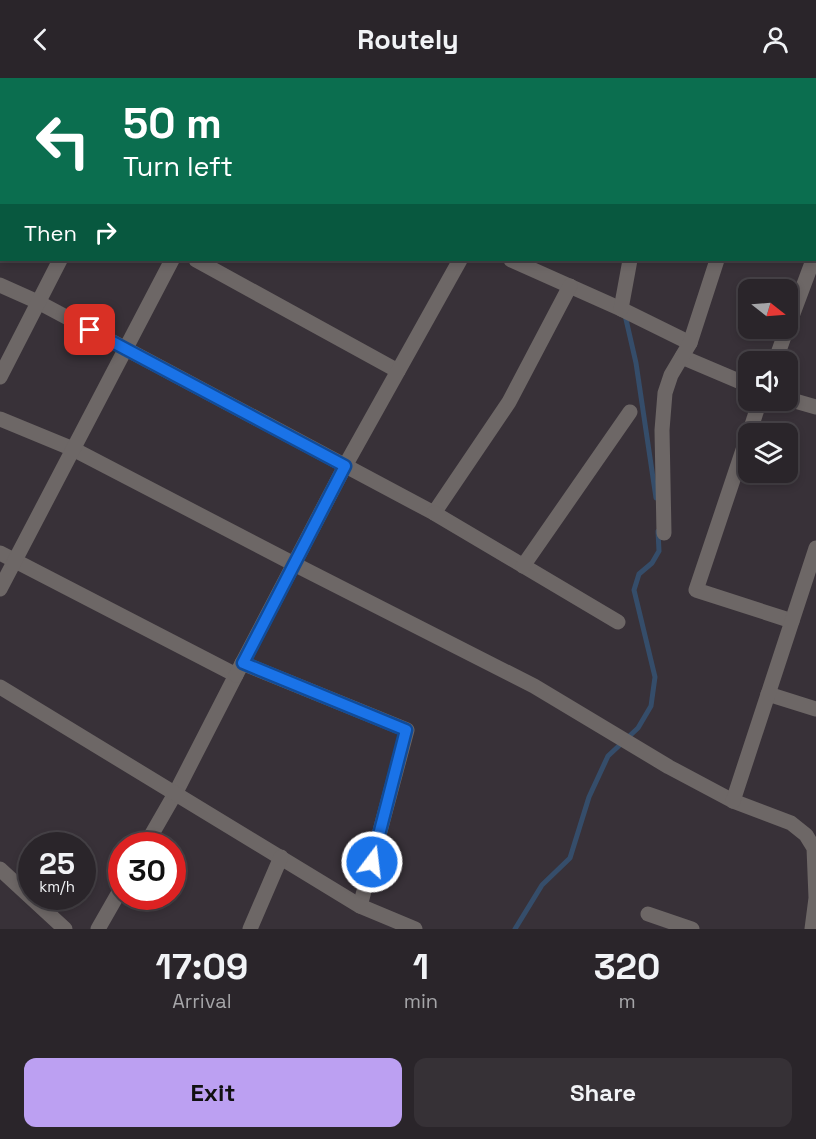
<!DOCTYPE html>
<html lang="en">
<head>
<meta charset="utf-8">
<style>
  body { margin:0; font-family:"Space Grotesk",sans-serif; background:#363136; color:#f1f3f6; height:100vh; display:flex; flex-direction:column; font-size:22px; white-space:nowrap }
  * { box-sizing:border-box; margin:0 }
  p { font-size:20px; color:#a5a5a8 }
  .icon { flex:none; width:33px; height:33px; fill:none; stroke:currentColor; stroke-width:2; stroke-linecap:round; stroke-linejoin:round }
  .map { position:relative; height:851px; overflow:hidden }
  .sheet { display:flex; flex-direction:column; background:#2a252a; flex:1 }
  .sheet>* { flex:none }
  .top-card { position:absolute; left:0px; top:0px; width:816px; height:183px; box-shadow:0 3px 9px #0003,0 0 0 2px #464247; background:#0b6e4f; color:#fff; overflow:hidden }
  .needle { width:39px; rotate:107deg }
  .tools { position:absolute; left:738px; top:201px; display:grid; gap:12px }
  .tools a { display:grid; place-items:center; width:60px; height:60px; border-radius:12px; background:#2a252a; box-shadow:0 3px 9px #0003,0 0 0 2px #464247; font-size:30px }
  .speed { position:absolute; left:18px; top:754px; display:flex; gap:12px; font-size:30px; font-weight:700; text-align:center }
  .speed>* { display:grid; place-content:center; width:78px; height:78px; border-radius:50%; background:#2a252a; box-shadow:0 3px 9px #0003,0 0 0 2px #464247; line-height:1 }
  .speed small { font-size:15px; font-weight:400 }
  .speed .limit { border:9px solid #d22; background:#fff; color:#111 }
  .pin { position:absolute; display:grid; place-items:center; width:51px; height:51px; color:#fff; margin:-26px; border-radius:12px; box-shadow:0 3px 9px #0006 }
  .me { position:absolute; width:66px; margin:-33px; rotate:15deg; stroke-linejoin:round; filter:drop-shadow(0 0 4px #0008) }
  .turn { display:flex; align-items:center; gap:21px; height:126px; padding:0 24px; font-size:27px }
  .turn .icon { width:78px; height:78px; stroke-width:2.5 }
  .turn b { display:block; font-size:42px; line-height:51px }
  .then { display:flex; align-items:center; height:57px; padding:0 24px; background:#0003; gap:12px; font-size:22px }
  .eta { display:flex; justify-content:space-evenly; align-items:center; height:102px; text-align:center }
  .eta b { font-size:36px; font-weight:800; line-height:42px }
  .primary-button { display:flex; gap:12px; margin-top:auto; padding:12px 24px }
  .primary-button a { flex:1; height:69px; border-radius:12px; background:#bca0f2; color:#111; font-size:24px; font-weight:800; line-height:69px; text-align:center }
  .primary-button a+a { background:#363136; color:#f1f3f6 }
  header { display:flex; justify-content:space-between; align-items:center; height:78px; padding:0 24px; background:#2a252a; font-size:27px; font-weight:800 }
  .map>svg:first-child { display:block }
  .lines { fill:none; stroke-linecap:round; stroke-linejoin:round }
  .stream { stroke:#354d6a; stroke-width:5 }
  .street { stroke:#6d6766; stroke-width:15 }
  .route-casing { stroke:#114b97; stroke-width:15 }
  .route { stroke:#1a73e8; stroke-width:10 }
</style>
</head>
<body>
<header><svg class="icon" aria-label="back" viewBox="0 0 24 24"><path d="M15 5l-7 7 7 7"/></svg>Routely<svg class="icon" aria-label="person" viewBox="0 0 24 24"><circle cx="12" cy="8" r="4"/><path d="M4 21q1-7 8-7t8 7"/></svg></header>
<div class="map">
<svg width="816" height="851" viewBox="0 0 816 851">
  <rect width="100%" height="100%" fill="#383138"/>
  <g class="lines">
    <g class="stream">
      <polyline points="648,0 649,2"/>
      <polyline points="625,237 636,285 656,420"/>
      <polyline points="515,851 542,807 570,780 589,719 608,678 638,650 651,628 655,599 634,512 639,496 652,485 659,473 658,453"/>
    </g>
    <g class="street">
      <polyline points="131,0 134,2"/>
      <polyline points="377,0 380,2"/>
      <polyline points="812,0 816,1"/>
      <polyline points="262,2 263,0"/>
      <polyline points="658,2 658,0"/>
      <polyline points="775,2 776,0"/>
      <polyline points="0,80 2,81"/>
      <polyline points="196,182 398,293"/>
      <polyline points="511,182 621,231 690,265"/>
      <polyline points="0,207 38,224 434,435 509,324 570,208"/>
      <polyline points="621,231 630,182"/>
      <polyline points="788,249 813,182"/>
      <polyline points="682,279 748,307"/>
      <polyline points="775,284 787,250"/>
      <polyline points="0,299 60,182"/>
      <polyline points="788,321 816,329"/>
      <polyline points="0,341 73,371 294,486 534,608 669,689 733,723 791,745 806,757 814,770 816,820 812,851"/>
      <polyline points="749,356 760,322"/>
      <polyline points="748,357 696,512 792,543"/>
      <polyline points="434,435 618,544"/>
      <polyline points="664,455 662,352 665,315 671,297 690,265 717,182"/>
      <polyline points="0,475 236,597 176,714 145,768"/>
      <polyline points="523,488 630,334"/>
      <polyline points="0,511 172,182"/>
      <polyline points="242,585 407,652 360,828"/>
      <polyline points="236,597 345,388 460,182"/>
      <polyline points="0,609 360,828 415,851"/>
      <polyline points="768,616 816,631"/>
      <polyline points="733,723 816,470"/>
      <polyline points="0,791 65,851"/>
      <polyline points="648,836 692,851"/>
      <polyline points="98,851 122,809"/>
      <polyline points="250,851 281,779"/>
    </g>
  </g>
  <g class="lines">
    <defs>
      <polyline id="route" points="90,252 345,388 243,585 406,652 372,784"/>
    </defs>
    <use href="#route" class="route-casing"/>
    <use href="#route" class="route"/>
  </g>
</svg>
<div class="tools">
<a><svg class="needle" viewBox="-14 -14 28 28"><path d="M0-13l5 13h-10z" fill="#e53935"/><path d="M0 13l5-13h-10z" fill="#a5a5a8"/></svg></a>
<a><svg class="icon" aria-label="sound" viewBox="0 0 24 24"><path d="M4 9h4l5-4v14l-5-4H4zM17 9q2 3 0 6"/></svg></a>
<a><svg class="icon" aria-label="layers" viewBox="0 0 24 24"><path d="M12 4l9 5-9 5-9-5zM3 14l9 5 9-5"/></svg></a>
</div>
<div class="speed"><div>25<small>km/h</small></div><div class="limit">30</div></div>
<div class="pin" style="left:90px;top:252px;background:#d93025"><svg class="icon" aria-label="arrive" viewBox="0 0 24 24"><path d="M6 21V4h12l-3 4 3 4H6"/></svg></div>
<svg class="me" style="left:372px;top:784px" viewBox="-20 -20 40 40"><circle r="17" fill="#1a73e8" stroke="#fff" stroke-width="3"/><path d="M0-11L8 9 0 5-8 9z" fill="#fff"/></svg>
<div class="top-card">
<div class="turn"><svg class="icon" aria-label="left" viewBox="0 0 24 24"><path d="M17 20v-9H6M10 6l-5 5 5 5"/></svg><div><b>50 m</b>Turn left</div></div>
<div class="then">Then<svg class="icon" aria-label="right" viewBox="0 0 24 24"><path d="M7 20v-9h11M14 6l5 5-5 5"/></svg></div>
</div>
</div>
<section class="sheet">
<div class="eta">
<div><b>17:09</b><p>Arrival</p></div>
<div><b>1</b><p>min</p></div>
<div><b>320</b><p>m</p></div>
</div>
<div class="primary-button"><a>Exit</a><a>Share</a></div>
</section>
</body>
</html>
